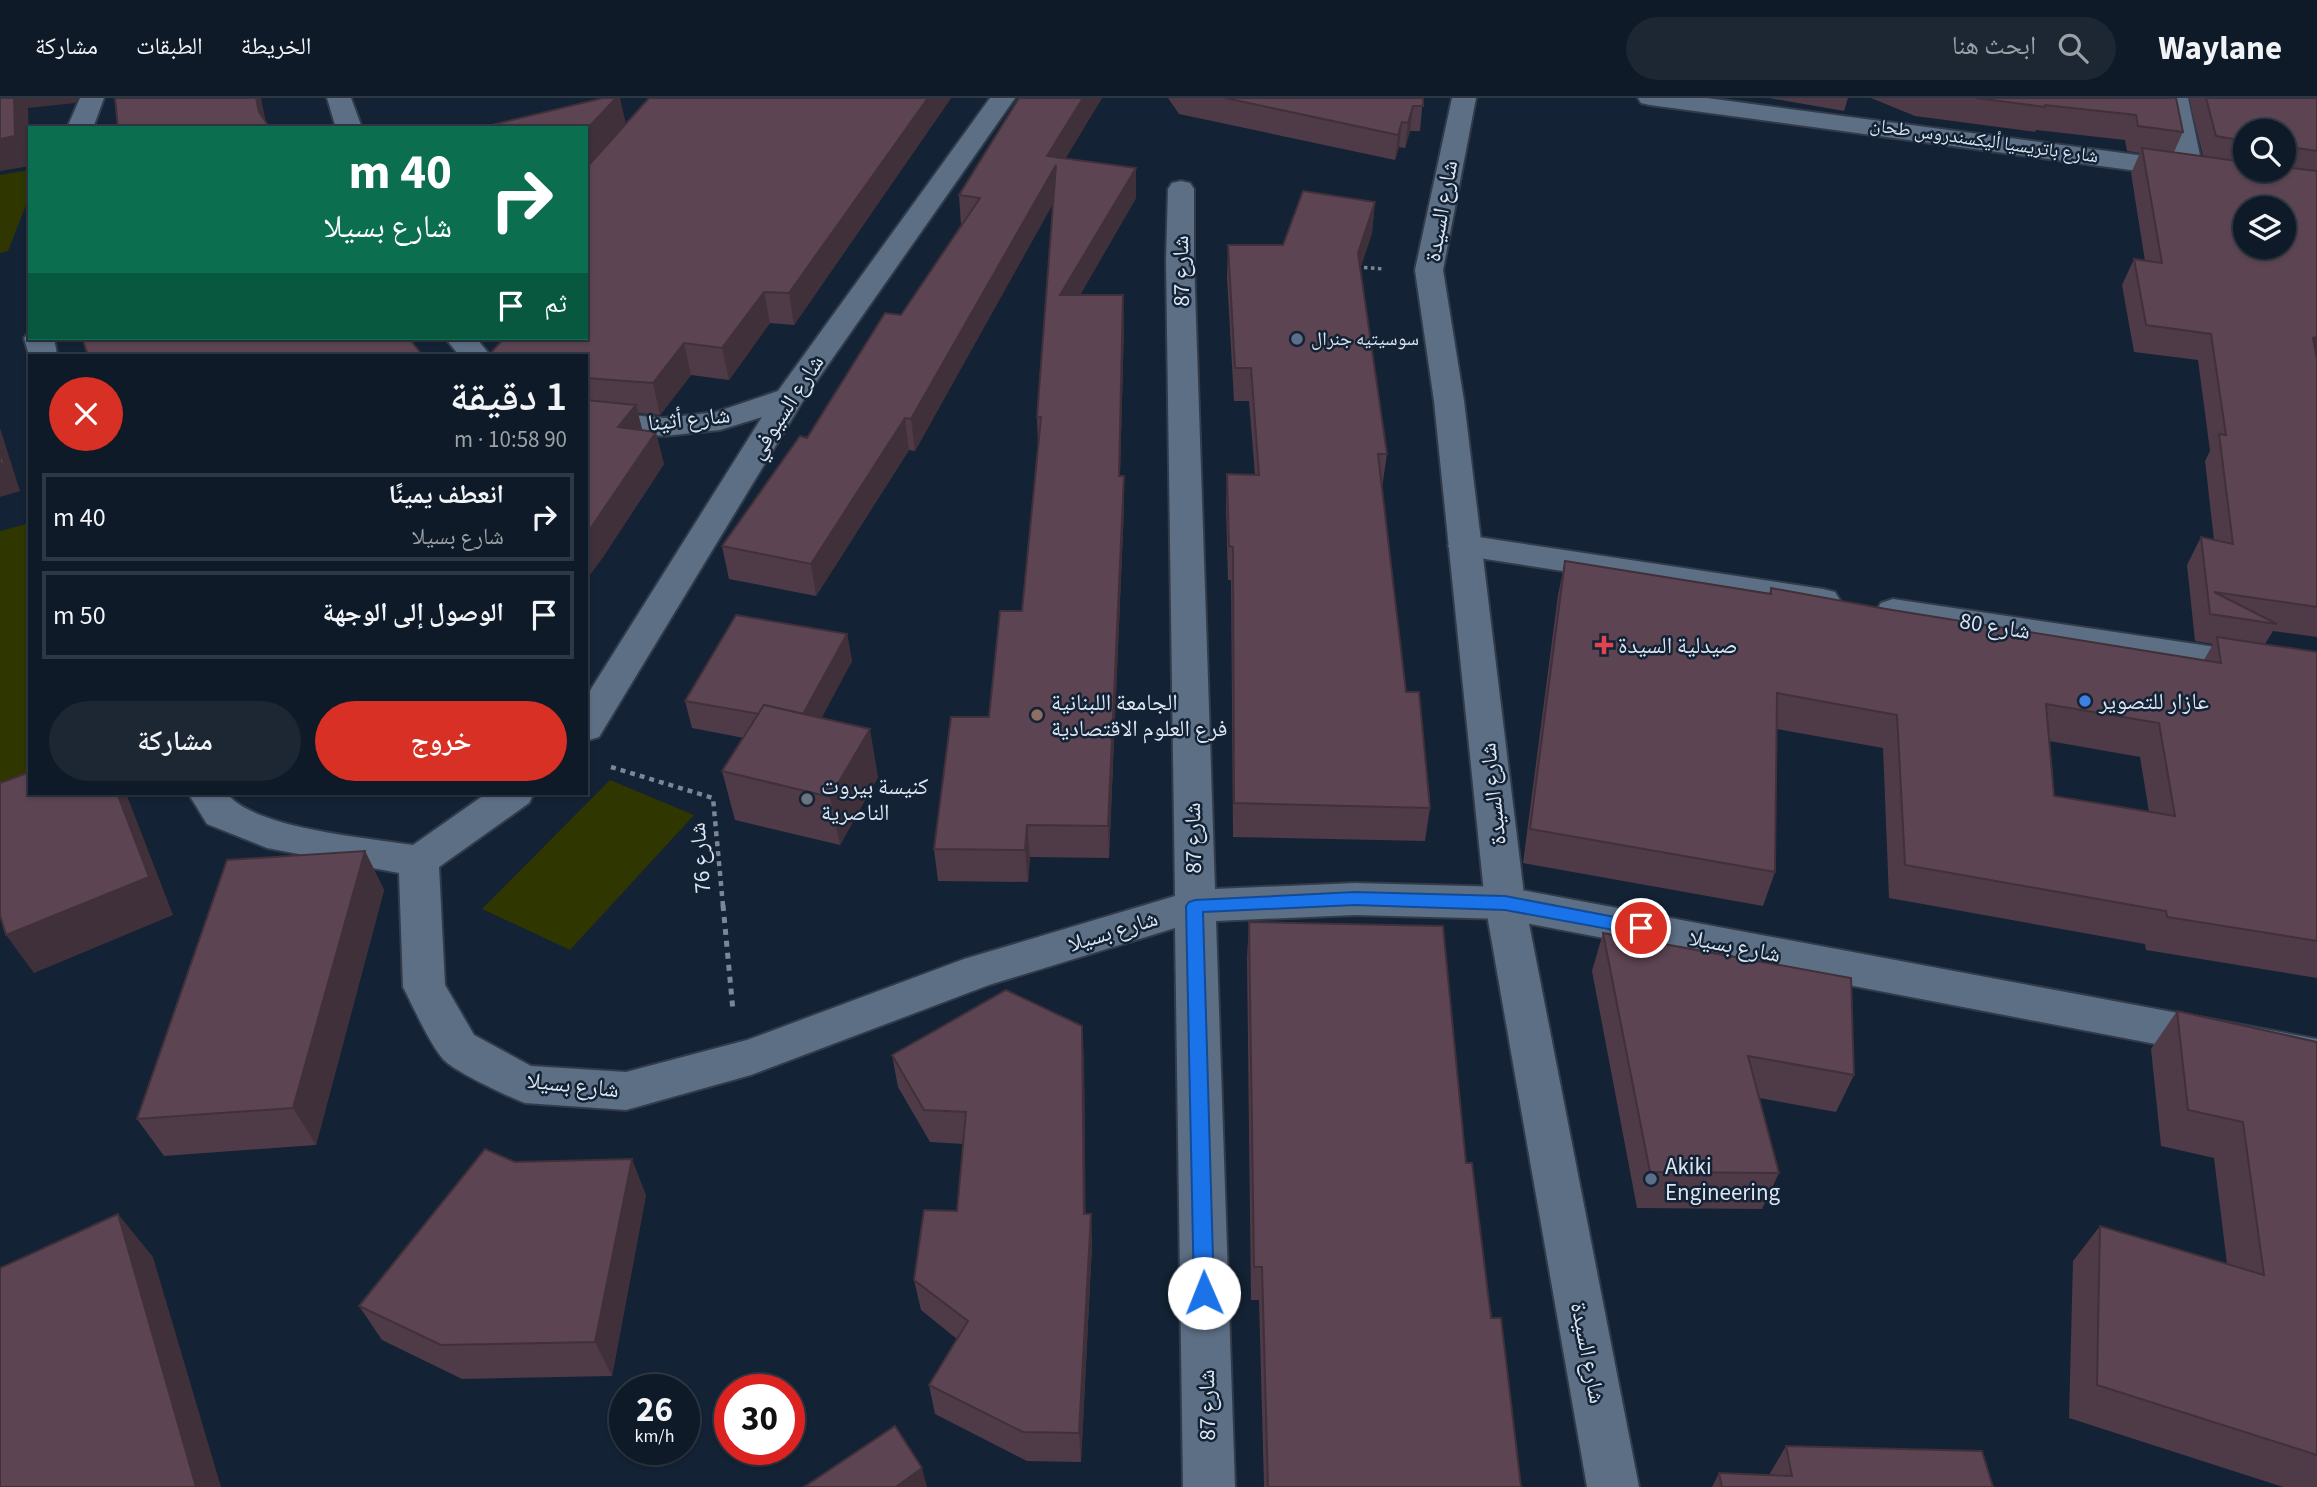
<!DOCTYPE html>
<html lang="ar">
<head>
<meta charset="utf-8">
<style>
  body { margin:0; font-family:"Source Sans 3","Noto Naskh Arabic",sans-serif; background:#1c2733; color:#f1f3f6; direction:rtl; height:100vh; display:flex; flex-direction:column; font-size:26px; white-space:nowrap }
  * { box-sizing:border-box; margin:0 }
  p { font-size:23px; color:#9ba1a7 }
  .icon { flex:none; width:38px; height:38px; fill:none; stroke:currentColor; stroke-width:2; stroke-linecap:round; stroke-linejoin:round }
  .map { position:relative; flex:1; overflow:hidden; direction:ltr }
  .panel { position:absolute; left:28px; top:256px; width:560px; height:441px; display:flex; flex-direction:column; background:#0e1a27; border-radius:0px; box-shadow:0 2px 5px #0004,0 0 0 2px #2e3844; direction:rtl }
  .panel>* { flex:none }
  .top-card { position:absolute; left:28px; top:28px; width:560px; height:214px; border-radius:0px; box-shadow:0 2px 5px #0004,0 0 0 2px #2e3844; direction:rtl; background:#0b6e4f; color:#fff; overflow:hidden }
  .tools { position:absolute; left:2233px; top:21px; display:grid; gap:14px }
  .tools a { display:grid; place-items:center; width:63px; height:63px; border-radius:50%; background:#0e1a27; box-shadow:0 2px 5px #0004,0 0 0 2px #2e3844; font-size:35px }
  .speed { position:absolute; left:609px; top:1276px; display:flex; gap:14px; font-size:35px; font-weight:700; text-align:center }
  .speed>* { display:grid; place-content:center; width:91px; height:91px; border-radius:50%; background:#0e1a27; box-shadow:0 2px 5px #0004,0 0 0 2px #2e3844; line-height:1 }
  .speed small { font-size:18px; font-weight:400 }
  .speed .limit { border:10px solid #d22; background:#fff; color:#111 }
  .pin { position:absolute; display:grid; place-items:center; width:60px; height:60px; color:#fff; margin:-30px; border:4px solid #fff; border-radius:50%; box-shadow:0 2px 7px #0007 }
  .me { position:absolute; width:77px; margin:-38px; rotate:359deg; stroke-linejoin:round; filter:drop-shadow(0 0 5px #0008) }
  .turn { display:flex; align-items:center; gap:24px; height:147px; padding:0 21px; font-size:32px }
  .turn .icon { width:91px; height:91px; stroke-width:2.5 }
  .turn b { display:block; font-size:49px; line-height:60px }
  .then { display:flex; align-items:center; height:66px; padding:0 21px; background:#0003; gap:14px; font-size:26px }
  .round { display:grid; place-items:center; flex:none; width:74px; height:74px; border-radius:37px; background:#1c2733 }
  .head { display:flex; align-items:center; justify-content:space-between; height:119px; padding:0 21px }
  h1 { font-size:42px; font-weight:600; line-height:52px }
  .button { display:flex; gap:14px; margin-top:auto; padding:14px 21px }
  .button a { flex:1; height:80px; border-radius:42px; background:#d93025; color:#fff; font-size:28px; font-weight:600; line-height:80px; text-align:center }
  .button a+a { background:#1c2733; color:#f1f3f6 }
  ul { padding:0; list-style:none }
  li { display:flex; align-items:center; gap:21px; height:88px; margin:0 14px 10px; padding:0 7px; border:4px solid #2e3844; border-radius:0px }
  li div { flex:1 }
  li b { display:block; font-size:26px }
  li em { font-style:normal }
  header { display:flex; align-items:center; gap:42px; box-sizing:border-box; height:98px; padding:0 35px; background:#0e1a27; border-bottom:2px solid #2e3844 }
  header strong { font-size:33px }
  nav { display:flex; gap:38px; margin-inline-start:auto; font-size:24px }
  .search { width:490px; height:63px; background:#1c2733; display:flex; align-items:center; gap:18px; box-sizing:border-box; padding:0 24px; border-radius:38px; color:#9ba1a7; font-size:26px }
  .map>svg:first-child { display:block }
  .green { fill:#303600 }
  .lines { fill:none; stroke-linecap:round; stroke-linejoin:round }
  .minor-casing { stroke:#313b4a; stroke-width:4 }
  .tertiary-casing { stroke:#313b4a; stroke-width:4 }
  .path-far2 { stroke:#7b8796; stroke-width:3.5; stroke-dasharray:3.5 3.5; stroke-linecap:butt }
  .path-far1 { stroke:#7b8796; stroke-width:4.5; stroke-dasharray:5 5; stroke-linecap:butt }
  .path { stroke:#7b8796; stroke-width:5; stroke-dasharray:6 6; stroke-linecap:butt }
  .minor { fill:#5d6f85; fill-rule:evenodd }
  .tertiary { fill:#5d6f85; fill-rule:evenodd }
  .wall { fill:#4f3a47; fill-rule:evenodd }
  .shaded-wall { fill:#403039 }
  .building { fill:#5c4452; stroke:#403039; stroke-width:2; fill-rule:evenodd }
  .route { fill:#1a73e8; stroke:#114b97; stroke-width:2 }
  .service-dot { fill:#5c6f8a; stroke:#132234; stroke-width:2.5 }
  .health-dot { fill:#e0444e; stroke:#132234; stroke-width:2.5 }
  .shop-dot { fill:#3f7fe0; stroke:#132234; stroke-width:2.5 }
  .education-dot { fill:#8d6e63; stroke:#132234; stroke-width:2.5 }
  .worship-dot { fill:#6b7280; stroke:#132234; stroke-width:2.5 }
  .labels { text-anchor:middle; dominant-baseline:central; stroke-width:5; stroke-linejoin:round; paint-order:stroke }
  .far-street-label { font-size:19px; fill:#dce6f2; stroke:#132234 }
  .far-poi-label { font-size:19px; fill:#dce6f2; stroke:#132234; text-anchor:start }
  .street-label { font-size:23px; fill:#dce6f2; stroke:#132234 }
  .poi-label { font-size:23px; fill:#dce6f2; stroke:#132234; text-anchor:start }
</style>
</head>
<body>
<header>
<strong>Waylane</strong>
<div class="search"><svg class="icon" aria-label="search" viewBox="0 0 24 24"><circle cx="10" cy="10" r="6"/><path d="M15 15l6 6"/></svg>ابحث هنا</div>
<nav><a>الخريطة</a><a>الطبقات</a><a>مشاركة</a></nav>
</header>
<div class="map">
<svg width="2317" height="1389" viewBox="0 0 2317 1389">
  <rect width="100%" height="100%" fill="#132234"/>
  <g class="green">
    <polygon points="30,72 30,97 8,153 0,155 0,77"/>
    <polygon points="30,425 30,679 0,690 0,433"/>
    <polygon points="610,682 694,717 570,852 482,811"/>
  </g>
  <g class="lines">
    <defs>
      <g id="minor">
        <polygon points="80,0 104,0 93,30 67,30"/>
        <polygon points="327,0 351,0 362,30 336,30"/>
        <polygon points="990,0 1015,0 804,301 599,639 586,643 586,599 762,319 720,332 664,338 586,331 586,313 664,320 716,314 778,293"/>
        <polygon points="1638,0 1707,0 2175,62 2164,0 2188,0 2203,72 2199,78 2190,80 1650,7 1641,5"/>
        <path d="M1181,83L1190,85L1194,91V162L1215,791L1355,785L1505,789L2317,941V977L1505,821L1355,817L1216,823L1235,1389H1183L1175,830L989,887L751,977L626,1012L525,1005C509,999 453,973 443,961C428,943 414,910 403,889L399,775L267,750L207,726L188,695H227C251,730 369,740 413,747L487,695H534L529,705L439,769L445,887L474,937L531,968L626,974L747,942L964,861L1175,798L1166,162L1168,91L1172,85Z"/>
        <polygon points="30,233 30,240 54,240 57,257 30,257 30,261 24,240"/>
        <polygon points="445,240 476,240 490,257 459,257"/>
        <polygon points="1465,437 1823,491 1835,494 1840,502 1835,510 1823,513 1453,456 1448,448 1453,440"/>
        <polygon points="1893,501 2317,564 2317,588 1881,521 1876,513 1881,505"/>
      </g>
      <polygon id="tertiary" points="1452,0 1476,0 1443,172 1464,303 1525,805 1639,1389 1587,1389 1485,805 1434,303 1415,172"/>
    </defs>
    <use href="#minor" class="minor-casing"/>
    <use href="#tertiary" class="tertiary-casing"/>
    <polyline class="path-far2" points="1357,169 1383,171"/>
    <polyline class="path-far1" points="611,669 713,700 723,808"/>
    <polyline class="path" points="723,807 733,913"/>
    <use href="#minor" class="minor"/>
    <use href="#tertiary" class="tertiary"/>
  </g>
  <g class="wall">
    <polygon points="649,0 951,0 794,227 770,225 729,282 691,277 660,317 638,315 642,332 664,366 603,459 586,482 586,240 626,26"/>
    <polygon points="1019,0 1102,0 1065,60 1136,70 1136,100 1080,197 1124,228 1120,378 1124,378 1124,410 1109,760 1030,759 1028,784 938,783 934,751 989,619 1022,513 1038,349 1037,319 1053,105 915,353 909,352 816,498 729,481 722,448 901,217 961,127 959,97"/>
    <polygon points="1168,0 1423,0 1420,33 1410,33 1405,50 1399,49 1395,62 1179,16"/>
    <polygon points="1769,0 1848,0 1844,13"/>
    <path d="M1871,0H2176L2183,34L2174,54L2203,58L2189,0H2317V539L2273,533L2265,546L2317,554V880L2146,852L2145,846L1889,800L1883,650L1776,631L1775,774L1763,808L1523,765L1558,497L1565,463L1769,495L1771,490L1886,511L2204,562L2213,546L2195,543L2187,467L2201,439L2214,442L2205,363L2210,353L2198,262L2134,254L2122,187L2134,161L2145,163L2131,75L2140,55L2127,53L2125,42L2036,32L2035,34L1915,18ZM2245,33H2284V72H2245ZM2049,643L2140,659L2149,714L2054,698Z"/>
    <polygon points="1375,104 1372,135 1360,171 1387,356 1382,390 1406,594 1430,710 1425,743 1233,739 1231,482 1228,482 1226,410 1227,376 1255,377 1249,303 1234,303 1227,179 1228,147 1283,147"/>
    <polygon points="847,536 852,563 821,620 878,679 840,747 735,722 722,673 744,640 692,630 685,603"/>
    <polygon points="389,695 408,695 405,699"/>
    <polygon points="365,753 384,792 316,1047 164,1058 137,1021"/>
    <polygon points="1249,824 1466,1065 1521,1389 1264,1389 1259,1202 1251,1202 1247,860"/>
    <polygon points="1603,835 1854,977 1836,1014 1759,1000 1779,1075 1762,1111 1637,1110 1592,873"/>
    <polygon points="2177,913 2317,944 2317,1389 2283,1389 2069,1320 2073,1163 2100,1128 2227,1166 2214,1060 2161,1048 2151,951"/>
    <polygon points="892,957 1084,961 1085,1116 1091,1116 1092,1147 1081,1364 1027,1363 935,1316 929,1287 957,1241 921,1212 914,1182 957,1113 963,1046 930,1044 898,989"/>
    <polygon points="515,1064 646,1097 612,1278 462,1281 382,1242 359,1208"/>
    <polygon points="1786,1348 1993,1389 1712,1389 1719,1375 1769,1377"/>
  </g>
  <g class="shaded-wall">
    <polygon points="14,0 78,0 75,5 28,10 30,68 0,73 0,41"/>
    <polygon points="256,0 261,0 267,30 259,14"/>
    <polygon points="616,0 620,0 626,26 586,70 586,32"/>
    <polygon points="928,0 951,0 794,227 789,195"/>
    <polygon points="1083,0 1102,0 1057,75 1058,97 915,353 911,321 1047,58"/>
    <polygon points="1413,8 1410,33 1405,50 1408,25"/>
    <polygon points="1402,24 1399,49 1395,62 1398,37"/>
    <polygon points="1136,70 1136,100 1062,228 1060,197"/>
    <polygon points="1375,104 1372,135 1355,187 1358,155"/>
    <polygon points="764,194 770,225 729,282 722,250"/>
    <polygon points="1123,197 1124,228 1119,410 1119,378"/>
    <polygon points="2317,239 2317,262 2313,240"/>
    <polygon points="684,245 691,277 660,317 653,285"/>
    <polygon points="636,307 644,339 618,329"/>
    <polygon points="905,320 909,352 816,498 811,466"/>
    <polygon points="0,330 20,393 0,399"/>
    <polygon points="656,334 664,366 603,459 586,482 586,437"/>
    <polygon points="1124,378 1124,410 1109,760 1108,728"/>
    <polygon points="847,536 852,563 805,651 799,623"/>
    <polygon points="870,631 878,679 840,747 830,699"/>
    <polygon points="117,695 126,695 173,817 34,875 6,837"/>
    <polygon points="1027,727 1030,759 1028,784 1025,752"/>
    <polygon points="365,753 384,792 316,1047 293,1010"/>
    <polygon points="1082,928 1084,961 1086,1147 1084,1116"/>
    <polygon points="632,1061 646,1097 612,1278 595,1244"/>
    <polygon points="118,1116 153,1159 221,1389 196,1389"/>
    <polygon points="1091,1116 1092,1147 1081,1364 1079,1335"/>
    <polygon points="922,1370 927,1389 897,1389 897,1388"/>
  </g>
  <g class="building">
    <polygon points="0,0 14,0 15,38 0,41"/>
    <polygon points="115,0 256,0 259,14 270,30 118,30"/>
    <polygon points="603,0 616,0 586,32 586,30 479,30"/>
    <polygon points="649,0 928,0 789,195 764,194 722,250 684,245 653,285 586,280 586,257 489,257 504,240 586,240 586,69 588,68"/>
    <polygon points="1019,0 1083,0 1047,58 1136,70 1060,197 1123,197 1119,378 1124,378 1108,728 1027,727 1025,752 934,751 951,619 989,619 1000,513 1022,513 1041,319 1037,319 1056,67 911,321 905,320 811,466 722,448 800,338 807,340 885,215 901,217 980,100 959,97"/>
    <polygon points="1225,0 1423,0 1423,8 1413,8 1408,25 1402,24 1398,37"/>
    <polygon points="1976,0 2176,0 2183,34 2138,28 2136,17 2045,7 2045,9"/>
    <polygon points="2206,0 2317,0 2317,53 2284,48 2284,33 2245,33 2245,43 2216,38"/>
    <path d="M2142,50L2245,64V72H2284V69L2317,73V239L2313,240L2317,261V509L2214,494L2277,526L2210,516L2201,439L2233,446L2219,336L2226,337L2211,236L2146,227L2134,161L2162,165ZM2245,110H2284V149H2245Z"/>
    <polygon points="1303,93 1375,104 1358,155 1387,356 1378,356 1406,594 1419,594 1430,710 1234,705 1233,449 1229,448 1227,376 1259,377 1251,270 1235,270 1228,147 1283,147"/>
    <polygon points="82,240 409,240 422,257 88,257"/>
    <polygon points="586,302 636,307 618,329 656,334 586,437"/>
    <polygon points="0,352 4,365 0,366"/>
    <path d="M1565,463L1771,496V490L1886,511L2221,565L2217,539L2317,554V843L2167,819L2166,813L1905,767L1897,617L1777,595L1775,774L1530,731ZM2046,606L2159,625L2175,718L2054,698Z"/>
    <polygon points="736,517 847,536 803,616 764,607 759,616 685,603"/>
    <polygon points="764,607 870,631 830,699 722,673"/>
    <polygon points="30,674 30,695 117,695 149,779 6,837 0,817 0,685"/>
    <polygon points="365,753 293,1010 137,1021 227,762"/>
    <polygon points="1249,824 1443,828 1466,1065 1472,1065 1491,1220 1501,1220 1521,1389 1268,1389 1262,1169 1254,1169"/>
    <polygon points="1603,835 1851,880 1854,977 1748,958 1779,1075 1650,1074"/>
    <polygon points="1006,892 1082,928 1084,1116 1091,1116 1079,1335 1023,1334 929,1287 968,1223 914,1182 924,1112 957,1113 966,1014 924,1012 892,957"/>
    <polygon points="2177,913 2317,944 2317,1357 2097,1287 2100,1128 2264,1177 2243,1024 2188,1012"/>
    <polygon points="485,1051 515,1064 632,1061 595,1244 441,1247 359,1208"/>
    <polygon points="118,1116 196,1389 0,1389 0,1170"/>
    <polygon points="895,1328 922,1370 897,1388 898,1389 804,1389"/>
    <polygon points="1786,1348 1982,1353 1993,1389 1722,1389 1719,1375 1792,1378"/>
  </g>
  <polygon class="route" points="1355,794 1505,798 1641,824 1647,825 1649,830 1647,835 1641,837 1505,812 1355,807 1203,814 1214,1195 1211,1202 1204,1205 1197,1202 1194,1195 1186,808 1189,804 1195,802"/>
  <g class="service-dot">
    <circle cx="1297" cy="241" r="7"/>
    <circle cx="1651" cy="1081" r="7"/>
  </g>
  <path class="health-dot" d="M1600.5 536.5h7v7h7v7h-7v7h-7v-7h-7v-7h7z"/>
  <circle class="shop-dot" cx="2085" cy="603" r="7"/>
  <circle class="education-dot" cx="1037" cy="617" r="7"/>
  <circle class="worship-dot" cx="807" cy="701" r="7"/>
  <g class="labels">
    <g class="far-street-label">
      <text transform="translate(1984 43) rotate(8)">شارع باتريسيا أليكسندروس طحان</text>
    </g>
    <g class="far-poi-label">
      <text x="1311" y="241">سوسيتيه جنرال</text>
    </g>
    <g class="street-label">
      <text transform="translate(1441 113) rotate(-80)">شارع السيدة</text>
      <text transform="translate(1181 173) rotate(-91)">شارع 87</text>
      <text transform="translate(786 309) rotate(-57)">شارع السيوفي</text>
      <text transform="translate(689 321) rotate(-6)">شارع أثينا</text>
      <text transform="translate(1995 528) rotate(9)">شارع 80</text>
      <text transform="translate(1493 696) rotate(-96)">شارع السيدة</text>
      <text transform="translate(1193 740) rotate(-91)">شارع 87</text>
      <text transform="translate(700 760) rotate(-95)">شارع 76</text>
      <text transform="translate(1113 833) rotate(-17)">شارع بسيلا</text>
      <text transform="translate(1735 848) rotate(11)">شارع بسيلا</text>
      <text transform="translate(573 987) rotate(6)">شارع بسيلا</text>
      <text transform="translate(1588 1255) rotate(79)">شارع السيدة</text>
      <text transform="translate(1207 1307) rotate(-91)">شارع 87</text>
    </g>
    <g class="poi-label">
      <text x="1618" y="547">صيدلية السيدة</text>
      <text x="2099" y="603">عازار للتصوير</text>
      <text x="1051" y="604">الجامعة اللبنانية<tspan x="1051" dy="26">فرع العلوم الاقتصادية</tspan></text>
      <text x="821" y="688">كنيسة بيروت<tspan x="821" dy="26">الناصرية</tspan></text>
      <text x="1665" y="1068">Akiki<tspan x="1665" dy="26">Engineering</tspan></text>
    </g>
  </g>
</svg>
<div class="tools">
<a><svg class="icon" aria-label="search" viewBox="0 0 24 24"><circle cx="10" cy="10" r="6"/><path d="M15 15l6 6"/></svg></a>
<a><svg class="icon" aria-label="layers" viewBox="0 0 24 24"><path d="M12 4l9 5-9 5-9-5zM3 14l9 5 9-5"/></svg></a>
</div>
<div class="speed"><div>26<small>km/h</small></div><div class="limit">30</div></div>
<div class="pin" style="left:1641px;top:830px;background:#d93025"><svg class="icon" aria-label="arrive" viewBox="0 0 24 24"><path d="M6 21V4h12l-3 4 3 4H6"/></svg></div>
<svg class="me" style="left:1204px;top:1195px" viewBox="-20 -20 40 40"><circle r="19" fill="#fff"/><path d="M0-13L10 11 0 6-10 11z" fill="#1a73e8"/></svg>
<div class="top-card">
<div class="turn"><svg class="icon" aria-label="right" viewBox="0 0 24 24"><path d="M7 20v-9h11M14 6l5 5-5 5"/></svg><div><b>40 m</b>شارع بسيلا</div></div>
<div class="then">ثم<svg class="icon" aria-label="arrive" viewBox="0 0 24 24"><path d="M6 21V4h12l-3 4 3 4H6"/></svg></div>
</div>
<section class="panel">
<div class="head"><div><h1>1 دقيقة</h1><p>90 m · 10:58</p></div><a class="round" style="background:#d93025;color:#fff"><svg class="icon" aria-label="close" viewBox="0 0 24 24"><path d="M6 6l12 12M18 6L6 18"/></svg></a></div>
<ul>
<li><svg class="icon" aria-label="right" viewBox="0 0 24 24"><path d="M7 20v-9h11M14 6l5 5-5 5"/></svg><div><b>انعطف يمينًا</b><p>شارع بسيلا</p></div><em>40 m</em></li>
<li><svg class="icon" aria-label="arrive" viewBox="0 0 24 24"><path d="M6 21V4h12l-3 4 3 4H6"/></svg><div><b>الوصول إلى الوجهة</b></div><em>50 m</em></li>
</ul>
<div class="button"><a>خروج</a><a>مشاركة</a></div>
</section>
</div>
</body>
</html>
